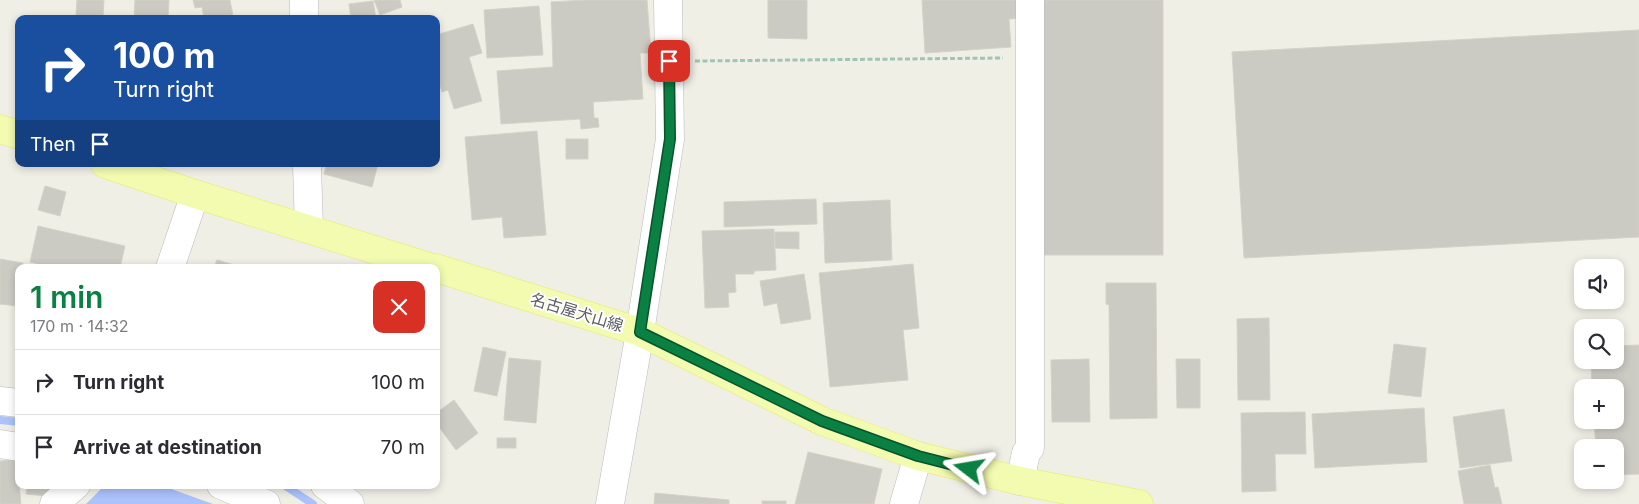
<!DOCTYPE html>
<html lang="en">
<head>
<meta charset="utf-8">
<style>
  body { margin:0; font-family:Inter,"Noto Sans JP",sans-serif; background:#f2f2f3; color:#2b2b33; height:100vh; display:flex; flex-direction:column; font-size:19px; white-space:nowrap }
  * { box-sizing:border-box; margin:0 }
  p { font-size:16px; color:#7c7c81 }
  .icon { flex:none; width:28px; height:28px; fill:none; stroke:currentColor; stroke-width:2; stroke-linecap:round; stroke-linejoin:round }
  .map { position:relative; flex:1; overflow:hidden }
  .panel { position:absolute; left:15px; top:264px; width:425px; height:225px; display:flex; flex-direction:column; background:#fff; border-radius:10px; box-shadow:0 2px 8px #0003 }
  .panel>* { flex:none }
  .top-card { position:absolute; left:15px; top:15px; width:425px; height:152px; border-radius:10px; box-shadow:0 2px 8px #0003; background:#1a4fa0; color:#fff; overflow:hidden }
  .buttons { position:absolute; left:1574px; top:259px; display:grid; gap:10px }
  .buttons a { display:grid; place-items:center; width:50px; height:50px; border-radius:10px; background:#fff; box-shadow:0 2px 8px #0003; font-size:25px }
  .pin { position:absolute; display:grid; place-items:center; width:42px; height:42px; color:#fff; margin:-21px; border-radius:10px; box-shadow:0 2px 8px #0006 }
  .me { position:absolute; width:55px; margin:-28px; rotate:284deg; stroke-linejoin:round; filter:drop-shadow(0 0 4px #0008) }
  .turn { display:flex; align-items:center; gap:18px; height:105px; padding:0 15px; font-size:22px }
  .turn .icon { width:65px; height:65px; stroke-width:2.5 }
  .turn b { display:block; font-size:35px; line-height:42px }
  .then { display:flex; align-items:center; height:48px; padding:0 15px; background:#0003; gap:10px; font-size:19px }
  .round { display:grid; place-items:center; flex:none; width:52px; height:52px; border-radius:10px; background:#f2f2f3 }
  .overview { display:flex; align-items:center; justify-content:space-between; height:85px; padding:0 15px }
  h1 { font-size:30px; font-weight:600; line-height:38px; color:#0b8043 }
  ul { padding:0; list-style:none }
  li { display:flex; align-items:center; gap:15px; height:65px; padding:0 15px; border-top:1px solid #e1e1e2 }
  li div { flex:1 }
  li b { display:block; font-size:19px }
  li em { font-style:normal }
  .map>svg:first-child { display:block }
  .water { fill:#abc2fa }
  .lines { fill:none; stroke-linecap:round; stroke-linejoin:round }
  .stream { stroke:#abc2fa; stroke-width:8 }
  .building { fill:#cbcac3; stroke:#d4d3c5 }
  .minor-casing { stroke:#b8b9bf; stroke-width:29 }
  .major-casing { stroke:#eae965; stroke-width:29 }
  .path { stroke:#9ec5b4; stroke-width:3; stroke-dasharray:5 2.5; stroke-linecap:butt }
  .minor { stroke:#fff; stroke-width:28 }
  .major { stroke:#f2fbb0; stroke-width:28 }
  .route-casing { stroke:#07532c; stroke-width:12 }
  .route { stroke:#0b8043; stroke-width:9 }
  .labels { text-anchor:middle; dominant-baseline:central; stroke-width:4; stroke-linejoin:round; paint-order:stroke }
  .street-label { font-size:16px; fill:#5e5f66; stroke:#fff }
</style>
</head>
<body>
<div class="map">
<svg width="1639" height="504" viewBox="0 0 1639 504">
  <rect width="100%" height="100%" fill="#efefe6"/>
  <polygon class="water" points="105,485 160,485 213,504 86,504"/>
  <g class="lines">
    <g class="stream">
      <polyline points="0,420 19,422"/>
      <polyline points="284,485 313,504"/>
    </g>
  </g>
  <g class="building">
    <polygon points="77,0 104,0 103,18 76,15"/>
    <polygon points="135,0 169,0 168,19 134,19"/>
    <polygon points="193,0 230,0 233,16 220,19 204,19 202,7 195,8"/>
    <polygon points="374,0 400,0 402,7 380,15"/>
    <polygon points="585,0 647,0 651,53 640,53 643,99 593,102 594,118 598,118 599,127 581,129 580,119 501,124 497,71 553,67 551,2"/>
    <polygon points="768,0 807,0 807,39 768,38"/>
    <polygon points="922,0 1025,0 1026,18 1009,19 1011,47 925,53"/>
    <rect x="1039" y="0" width="124" height="255"/>
    <polygon points="373,1 376,19 351,19 349,4"/>
    <polygon points="539,6 543,55 487,58 484,10"/>
    <polygon points="473,24 482,53 469,57 482,101 454,109 448,90 442,92 436,73 436,35"/>
    <polygon points="1639,30 1639,237 1244,258 1232,52"/>
    <polygon points="537,131 546,235 504,238 502,217 472,220 465,137"/>
    <rect x="566" y="139" width="22" height="20"/>
    <polygon points="327,164 378,164 372,187 324,174"/>
    <polygon points="45,186 66,192 60,216 38,210"/>
    <polygon points="816,199 817,224 724,227 724,202"/>
    <polygon points="890,200 892,260 825,263 823,203"/>
    <polygon points="38,226 125,246 120,268 54,268 30,262"/>
    <polygon points="774,229 776,270 754,271 754,274 735,274 736,292 728,293 729,307 705,308 702,231"/>
    <polygon points="775,232 799,232 799,249 775,248"/>
    <polygon points="0,259 23,263 22,268 19,268 19,291 17,306 0,304"/>
    <polygon points="217,260 241,267 240,268 214,268"/>
    <polygon points="913,264 919,328 903,330 908,380 830,387 819,273"/>
    <polygon points="804,274 811,319 781,324 777,303 764,306 760,281"/>
    <polygon points="1106,283 1156,283 1157,418 1110,419 1109,305 1106,304"/>
    <polygon points="1269,318 1270,400 1238,400 1237,319"/>
    <polygon points="1394,344 1426,348 1421,397 1388,393"/>
    <polygon points="1639,345 1639,474 1615,475 1615,448 1596,448 1594,420 1615,420 1615,388 1592,388 1591,360 1615,360 1615,346"/>
    <polygon points="483,347 506,352 497,396 474,391"/>
    <polygon points="509,358 541,361 536,423 504,420"/>
    <polygon points="1089,359 1090,422 1052,422 1051,360"/>
    <polygon points="1176,359 1200,359 1200,408 1177,408"/>
    <polygon points="454,400 478,433 456,450 436,423 436,413"/>
    <polygon points="1424,408 1427,462 1315,468 1312,414"/>
    <polygon points="1504,409 1512,461 1460,468 1453,417"/>
    <polygon points="1305,412 1306,454 1275,454 1276,491 1242,492 1241,413"/>
    <rect x="497" y="438" width="19" height="10"/>
    <polygon points="808,452 882,469 874,504 795,504"/>
    <polygon points="17,460 21,504 0,504 0,461"/>
    <polygon points="1490,465 1495,488 1498,487 1502,504 1464,504 1458,471"/>
    <polygon points="27,485 58,485 57,497 26,494"/>
    <polygon points="655,493 729,500 729,504 654,504"/>
    <rect x="762" y="501" width="24" height="3"/>
  </g>
  <g class="lines">
    <defs>
      <g id="minor">
        <polyline points="304,0 304,19"/>
        <polyline points="307,164 309,229"/>
        <polyline points="170,268 195,194"/>
        <polyline points="0,401 19,403"/>
        <polyline points="0,444 19,447"/>
        <polyline points="1020,481 1026,453 1030,448 1030,0"/>
        <polyline points="221,485 266,504"/>
        <polyline points="325,485 350,504"/>
        <polyline points="54,504 76,485"/>
        <polyline points="610,504 640,332 670,139 668,0"/>
        <polyline points="904,504 918,456"/>
      </g>
      <g id="major">
        <polyline points="0,129 19,135"/>
        <polyline points="105,164 195,194 433,268"/>
        <polyline points="436,268 640,332 822,421 918,456 1020,481 1139,504"/>
      </g>
    </defs>
    <use href="#minor" class="minor-casing"/>
    <use href="#major" class="major-casing"/>
    <polyline class="path" points="695,61 1003,58"/>
    <use href="#minor" class="minor"/>
    <use href="#major" class="major"/>
  </g>
  <g class="lines">
    <defs>
      <polyline id="route" points="669,61 670,139 640,332 822,421 918,456 969,469"/>
    </defs>
    <use href="#route" class="route-casing"/>
    <use href="#route" class="route"/>
  </g>
  <g class="labels">
    <g class="street-label">
      <text transform="translate(577 312) rotate(17)">名古屋犬山線</text>
    </g>
  </g>
</svg>
<div class="buttons">
<a><svg class="icon" aria-label="sound" viewBox="0 0 24 24"><path d="M4 9h4l5-4v14l-5-4H4zM17 9q2 3 0 6"/></svg></a>
<a><svg class="icon" aria-label="search" viewBox="0 0 24 24"><circle cx="10" cy="10" r="6"/><path d="M15 15l6 6"/></svg></a>
<a>+</a>
<a>−</a>
</div>
<div class="pin" style="left:669px;top:61px;background:#d93025"><svg class="icon" aria-label="arrive" viewBox="0 0 24 24"><path d="M6 21V4h12l-3 4 3 4H6"/></svg></div>
<svg class="me" style="left:969px;top:469px" viewBox="-20 -20 40 40"><path d="M0-17L14 15 0 8-14 15z" fill="#0b8043" stroke="#fff" stroke-width="4"/></svg>
<div class="top-card">
<div class="turn"><svg class="icon" aria-label="right" viewBox="0 0 24 24"><path d="M7 20v-9h11M14 6l5 5-5 5"/></svg><div><b>100 m</b>Turn right</div></div>
<div class="then">Then<svg class="icon" aria-label="arrive" viewBox="0 0 24 24"><path d="M6 21V4h12l-3 4 3 4H6"/></svg></div>
</div>
<section class="panel">
<div class="overview"><div><h1>1 min</h1><p>170 m · 14:32</p></div><a class="round" style="background:#d93025;color:#fff"><svg class="icon" aria-label="close" viewBox="0 0 24 24"><path d="M6 6l12 12M18 6L6 18"/></svg></a></div>
<ul>
<li><svg class="icon" aria-label="right" viewBox="0 0 24 24"><path d="M7 20v-9h11M14 6l5 5-5 5"/></svg><div><b>Turn right</b></div><em>100 m</em></li>
<li><svg class="icon" aria-label="arrive" viewBox="0 0 24 24"><path d="M6 21V4h12l-3 4 3 4H6"/></svg><div><b>Arrive at destination</b></div><em>70 m</em></li>
</ul>
</section>
</div>
</body>
</html>
